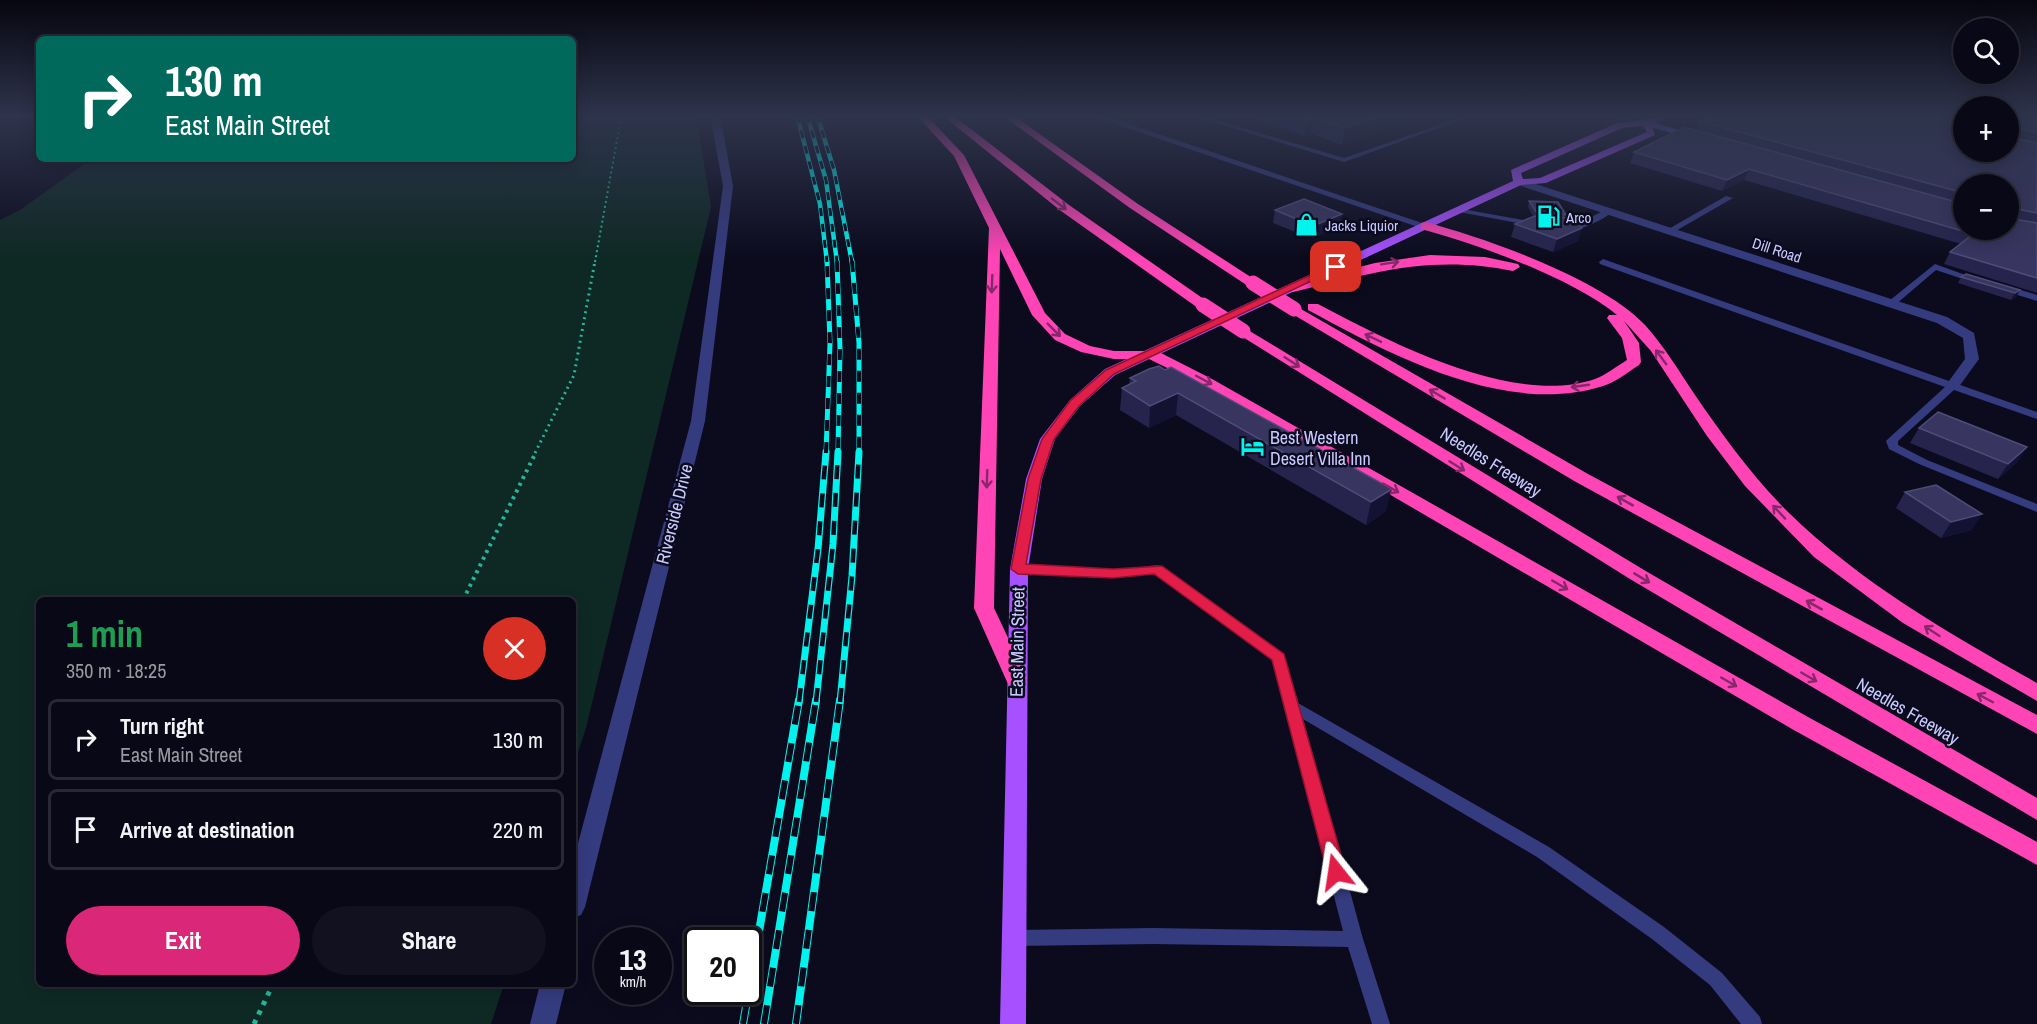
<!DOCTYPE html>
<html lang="en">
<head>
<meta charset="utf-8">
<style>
  body { margin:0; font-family:"Archivo Narrow",sans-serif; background:#12111f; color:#f1f3f6; height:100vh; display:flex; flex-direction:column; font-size:22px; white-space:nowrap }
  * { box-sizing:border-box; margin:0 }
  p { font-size:20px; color:#999aa1 }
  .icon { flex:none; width:33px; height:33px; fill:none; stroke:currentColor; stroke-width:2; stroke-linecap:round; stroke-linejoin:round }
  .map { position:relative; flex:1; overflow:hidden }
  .panel { position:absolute; left:36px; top:597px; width:540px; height:390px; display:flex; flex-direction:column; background:#090816; border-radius:9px; box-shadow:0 3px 15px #0003,0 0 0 2px #292935 }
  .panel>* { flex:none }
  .top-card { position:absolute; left:36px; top:36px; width:540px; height:126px; border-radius:9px; box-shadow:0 3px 15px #0003,0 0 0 2px #292935; background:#00695c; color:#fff; overflow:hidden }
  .buttons { position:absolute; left:1953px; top:18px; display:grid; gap:12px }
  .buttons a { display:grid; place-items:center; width:66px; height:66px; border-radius:50%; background:#090816; box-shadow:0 3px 15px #0003,0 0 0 2px #292935; font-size:30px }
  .speed { position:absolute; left:594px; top:927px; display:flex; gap:12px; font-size:30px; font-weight:700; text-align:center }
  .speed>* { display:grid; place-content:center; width:78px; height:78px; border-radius:50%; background:#090816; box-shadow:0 3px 15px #0003,0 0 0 2px #292935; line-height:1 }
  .speed small { font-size:15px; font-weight:400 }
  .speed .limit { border:3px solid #111; border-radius:9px; background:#fff; color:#111 }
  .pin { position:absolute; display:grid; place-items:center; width:51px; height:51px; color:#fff; margin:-26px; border-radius:12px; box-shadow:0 3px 9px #0006 }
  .me { position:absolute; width:66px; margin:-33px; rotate:345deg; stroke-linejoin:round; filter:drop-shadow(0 0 4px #0008) }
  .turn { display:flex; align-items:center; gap:21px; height:126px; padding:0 30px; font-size:27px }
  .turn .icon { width:78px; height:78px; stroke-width:2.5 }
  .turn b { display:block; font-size:42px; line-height:51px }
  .round { display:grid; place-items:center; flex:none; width:63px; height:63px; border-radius:32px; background:#12111f }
  .headline { display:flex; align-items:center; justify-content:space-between; height:102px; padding:0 30px }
  h1 { font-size:36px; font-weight:800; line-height:45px; color:#1e9e55 }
  .primary-button { display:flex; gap:12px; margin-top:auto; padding:12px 30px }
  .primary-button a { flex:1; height:69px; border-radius:36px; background:#db2777; color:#fff; font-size:24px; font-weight:800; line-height:69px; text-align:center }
  .primary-button a+a { background:#12111f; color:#f1f3f6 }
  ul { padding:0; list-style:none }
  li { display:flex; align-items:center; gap:18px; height:81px; margin:0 12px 9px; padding:0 18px; border:3px solid #292935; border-radius:9px }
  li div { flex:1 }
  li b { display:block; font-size:22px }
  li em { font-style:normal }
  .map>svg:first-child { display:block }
  .green { fill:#0e2924 }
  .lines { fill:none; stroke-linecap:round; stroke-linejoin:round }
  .path-far3 { stroke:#29b399; stroke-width:2; stroke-dasharray:2 3; stroke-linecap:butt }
  .path-far2 { stroke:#29b399; stroke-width:3; stroke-dasharray:2 4; stroke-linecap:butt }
  .path-far1 { stroke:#29b399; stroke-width:4; stroke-dasharray:3 4.5; stroke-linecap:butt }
  .path { stroke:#29b399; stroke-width:5; stroke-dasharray:4.5 6; stroke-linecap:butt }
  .service { fill:#353b7f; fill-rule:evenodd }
  .minor { fill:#353b7f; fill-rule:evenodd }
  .tertiary { fill:#353b7f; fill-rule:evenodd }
  .secondary { fill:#6070ff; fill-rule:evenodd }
  .primary { fill:#a750ff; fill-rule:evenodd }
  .motorway { fill:#ff44b6; fill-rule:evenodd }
  .rail-far3-casing { stroke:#00f4ed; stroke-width:4.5 }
  .rail-far2-casing { stroke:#00f4ed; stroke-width:5 }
  .rail-far1-casing { stroke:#00f4ed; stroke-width:7 }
  .rail-casing { stroke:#00f4ed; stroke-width:8 }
  .rail-far3 { stroke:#0c0b1e; stroke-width:3; stroke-dasharray:8; stroke-linecap:butt }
  .rail-far2 { stroke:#0c0b1e; stroke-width:4; stroke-dasharray:11; stroke-linecap:butt }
  .rail-far1 { stroke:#0c0b1e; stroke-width:4.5; stroke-dasharray:14; stroke-linecap:butt }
  .rail { stroke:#0c0b1e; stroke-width:6; stroke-dasharray:19; stroke-linecap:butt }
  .motorway-bridge { stroke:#ff44b6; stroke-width:15 }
  .wall { fill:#26244d; fill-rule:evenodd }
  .shaded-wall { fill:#141232 }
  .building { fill:#383560; stroke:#4e4d79; stroke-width:1.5 }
  .oneway { stroke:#86286a }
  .route { fill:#e11d48; stroke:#92132f; stroke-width:1.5 }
  .labels { text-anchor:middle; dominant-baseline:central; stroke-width:5; stroke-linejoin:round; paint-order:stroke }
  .far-poi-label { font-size:15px; fill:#c9caff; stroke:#0c0b1e; text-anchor:start }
  .far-street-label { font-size:15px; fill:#c9caff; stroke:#0c0b1e }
  .poi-label { font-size:18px; fill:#c9caff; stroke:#0c0b1e; text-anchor:start }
  .street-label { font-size:18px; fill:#c9caff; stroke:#0c0b1e }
</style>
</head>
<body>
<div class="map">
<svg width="2037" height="1024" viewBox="0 0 2037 1024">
  <rect width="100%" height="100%" fill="#0c0b1e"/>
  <polygon class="green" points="573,115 696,115 711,207 586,728 573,767 573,600 39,600 39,984 504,984 491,1024 0,1024 0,220 20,210 91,159 573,159"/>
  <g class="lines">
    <polyline class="path-far3" points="595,262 621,118 627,115"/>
    <polyline class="path-far2" points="535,453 574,375 595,261"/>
    <polyline class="path-far1" points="463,600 536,452"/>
    <polyline class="path" points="254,1024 273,984"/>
    <g class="service">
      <polygon points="1190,115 1199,115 1344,158 1467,115 1475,115 1344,162"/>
      <polygon points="1601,115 1613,115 1649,123 1646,125"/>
      <polygon points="1726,196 1733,198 1672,233 1665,231"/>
      <polygon points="1456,208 1534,222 1538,224 1534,226 1459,212 1456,212"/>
      <path d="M1607,209L1614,211C1602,220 1576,235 1562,227L1566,225H1575Z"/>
      <polygon points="1603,259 2037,412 2037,419 1954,390 1898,441 1898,445 1927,460 2037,504 2037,512 1919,464 1889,449 1886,441 1888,439 1945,387 1600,264 1599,262"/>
      <polygon points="1935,264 1982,281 1978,284 1936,270 1895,305 1889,305 1889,301"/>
      <polygon points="2004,285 2037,295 2037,301 2001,290 2000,288"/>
      <polygon points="1019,565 1113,570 1157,565 1162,566 1284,654 1298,703 1549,847 1664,927 1722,973 1760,1017 1762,1024 1741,1024 1710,985 1652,939 1537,857 1303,719 1363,939 1390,1024 1372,1024 1348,947 1153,944 1013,946 1007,944 1004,938 1007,932 1013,930 1153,928 1343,931 1273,661 1155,573 1113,578 1014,572 1013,569 1014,566"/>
    </g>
    <g class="minor">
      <polygon points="710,115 720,115 733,186 705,421 585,907 581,915 573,918 573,862 691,421 723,186"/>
      <polygon points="1515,180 1523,180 1947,317 1974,333 1979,359 1958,388 1948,388 1946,385 1965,359 1963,338 1937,323 1515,184"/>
      <polygon points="540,984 566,984 556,1024 530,1024"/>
    </g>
    <polygon class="tertiary" points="1089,115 1102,115 1431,226 1421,228"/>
    <polygon class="secondary" points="1643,121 1649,121 1702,137 1694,139 1643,125"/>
    <path class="primary" d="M1659,115H1671L1651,124L1655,135L1546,183L1521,185L1115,375L1080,406L1055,439L1042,479L1028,569L1026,1024H1000L1010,569L1026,479L1040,439L1070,400L1105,369L1513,181L1511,170L1617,123L1644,120ZM1643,126L1647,132L1540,178L1523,179L1521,173L1622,128Z"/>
    <g class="motorway">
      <polygon points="916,115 926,115 964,155 1045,313 1065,334 1090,346 1114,351 1157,351 1212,379 1808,717 2037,842 2037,865 1792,729 1202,385 1149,359 1114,359 1081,352 1055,340 1032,315 1000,249 994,608 1027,678 1024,684 1016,686 1008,684 974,608 989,228 954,156"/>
      <polygon points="942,115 953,115 1069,205 1208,302 1208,308 1198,308 1061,211"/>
      <polygon points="1002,115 1013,115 1138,204 1260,283 1258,286 1248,286 1130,208"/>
      <path d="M1425,222C1486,238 1602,279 1645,325C1664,346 1679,371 1695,395C1723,436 1753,477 1788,512C1861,583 1948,633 2037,683V701L1903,623L1814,557L1745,486L1707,436L1651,351L1624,321L1639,343L1641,362L1639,365C1628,372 1616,382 1603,386C1507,417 1391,355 1308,310V304H1318C1390,342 1513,407 1595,379C1606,375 1617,366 1627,360L1622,338L1607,318L1609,315H1617C1572,278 1477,244 1421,229V223Z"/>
      <path d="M1430,255L1485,257L1518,264L1520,267L1513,271C1432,254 1371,273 1293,292L1286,288L1288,285L1375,263Z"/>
      <polygon points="1294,305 1588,474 2037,715 2037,734 1576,482 1289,312 1287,309"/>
      <polygon points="1243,327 1644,570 2037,798 2037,820 1630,579 1238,334 1236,331"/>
    </g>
    <defs>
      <g id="rail-far3">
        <polyline points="797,115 820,204 827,262"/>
        <polyline points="807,115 826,180 837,262"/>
        <polyline points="817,115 834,170 852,262"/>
      </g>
      <g id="rail-far2">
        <polyline points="837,261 840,349 838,453"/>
        <polyline points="852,261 859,343 859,453"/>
        <polyline points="826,453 830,343 827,261"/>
      </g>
      <g id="rail-far1">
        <polyline points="799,702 818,549 826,452"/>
        <polyline points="816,702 833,544 838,452"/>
        <polyline points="840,702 852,576 859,452"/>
      </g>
      <g id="rail">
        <polyline points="743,1024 799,700"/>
        <polyline points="764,1024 816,700"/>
        <polyline points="796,1024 840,700"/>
      </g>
    </defs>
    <use href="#rail-far3" class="rail-far3-casing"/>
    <use href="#rail-far2" class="rail-far2-casing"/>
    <use href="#rail-far1" class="rail-far1-casing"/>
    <use href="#rail" class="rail-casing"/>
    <use href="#rail-far3" class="rail-far3"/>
    <use href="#rail-far2" class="rail-far2"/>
    <use href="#rail-far1" class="rail-far1"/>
    <use href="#rail" class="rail"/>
    <g class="motorway-bridge">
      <polyline points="1253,283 1294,309"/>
      <polyline points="1203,305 1243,331"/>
    </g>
  </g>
  <g class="wall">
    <polygon points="1243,115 1430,115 1342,145 1311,134 1304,136"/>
    <path d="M1714,115H1964V152L2008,115H2037V293L1944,264L1950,252L1961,244L1744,180L1722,191L1630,163L1634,152L1695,131L1699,121ZM1964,184L2008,230H1964Z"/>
    <polygon points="1529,201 1566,215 1566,218 1578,241 1553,252 1511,237 1515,224 1533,216 1528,207"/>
    <polygon points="1275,210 1340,227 1311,238 1273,223"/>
    <polygon points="1961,277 2020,290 2016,297 2011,300 1958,283"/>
    <polygon points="1149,369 1386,511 1366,525 1176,415 1149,428 1120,410 1122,388 1129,385 1130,378"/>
    <polygon points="1919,428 2027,447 2017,462 1998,479 1910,443"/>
    <polygon points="1905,492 1972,530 1941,538 1896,508"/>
  </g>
  <g class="shaded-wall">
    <polygon points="1386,115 1430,115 1342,145 1345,128"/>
    <polygon points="1313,118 1311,134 1304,136 1307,120"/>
    <polygon points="1749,169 1744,180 1722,191 1727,180"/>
    <polygon points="1342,214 1340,227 1311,238 1313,226"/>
    <polygon points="1582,228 1578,241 1553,252 1557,239"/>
    <polygon points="2020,290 2016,297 2011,300 2015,293"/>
    <polygon points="1178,393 1176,415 1149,428 1150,406"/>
    <polygon points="2027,447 2017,462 1998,479 2008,464"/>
    <polygon points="1392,489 1386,511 1366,525 1371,502"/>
    <polygon points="1982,514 1972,530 1941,538 1951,522"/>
  </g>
  <g class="building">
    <polygon points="1292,115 1386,115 1345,128 1313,118 1307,120"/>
    <polygon points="1714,115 1925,115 1964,125 1964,152 2008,152 2008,115 2037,115 2037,133 2014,127 2011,130 2013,138 2037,143 2037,213 2013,208 2014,219 2037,223 2037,278 1950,252 1973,234 1749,169 1727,180 1634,152 1684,127 1964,204 1964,230 2008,230 2008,184 1964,184 1964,193 1699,121"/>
    <polygon points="1304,199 1342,214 1313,226 1275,210"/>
    <polygon points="1529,201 1558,202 1566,215 1537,213"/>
    <polygon points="1535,216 1575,218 1582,228 1557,239 1515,224"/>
    <polygon points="1966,274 2020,290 2015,293 1961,277"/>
    <polygon points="1159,366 1165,370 1171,367 1392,489 1371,502 1178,393 1150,406 1122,388 1136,381 1130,378 1149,369"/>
    <polygon points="1938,412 2027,447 2008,464 1919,428"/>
    <polygon points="1936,485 1982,514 1951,522 1905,492"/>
  </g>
  <defs><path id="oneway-shaft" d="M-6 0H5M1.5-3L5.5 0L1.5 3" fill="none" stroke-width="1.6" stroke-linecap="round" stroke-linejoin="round" transform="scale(1.5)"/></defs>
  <g class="oneway">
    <use href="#oneway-shaft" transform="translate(1059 204) rotate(37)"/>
    <use href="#oneway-shaft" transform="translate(1390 263) rotate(-9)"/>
    <use href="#oneway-shaft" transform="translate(992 284) rotate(92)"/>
    <use href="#oneway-shaft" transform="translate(1054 330) rotate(45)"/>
    <use href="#oneway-shaft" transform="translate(1373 338) rotate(-154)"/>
    <use href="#oneway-shaft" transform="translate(1661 357) rotate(-126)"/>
    <use href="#oneway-shaft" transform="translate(1292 362) rotate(33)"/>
    <use href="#oneway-shaft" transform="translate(1204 380) rotate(28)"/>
    <use href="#oneway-shaft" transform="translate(1580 386) rotate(172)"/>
    <use href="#oneway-shaft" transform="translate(1437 394) rotate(-150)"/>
    <use href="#oneway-shaft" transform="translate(1457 466) rotate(32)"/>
    <use href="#oneway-shaft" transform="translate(987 479) rotate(92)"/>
    <use href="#oneway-shaft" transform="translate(1391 488) rotate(30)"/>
    <use href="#oneway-shaft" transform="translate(1625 501) rotate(-151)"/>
    <use href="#oneway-shaft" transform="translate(1779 512) rotate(-133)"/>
    <use href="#oneway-shaft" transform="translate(1642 578) rotate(31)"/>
    <use href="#oneway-shaft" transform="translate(1560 585) rotate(30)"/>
    <use href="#oneway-shaft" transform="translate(1814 605) rotate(-151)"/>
    <use href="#oneway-shaft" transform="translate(1932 631) rotate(-147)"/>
    <use href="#oneway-shaft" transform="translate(1809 677) rotate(30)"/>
    <use href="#oneway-shaft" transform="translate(1729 682) rotate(30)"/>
    <use href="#oneway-shaft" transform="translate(1985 698) rotate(-152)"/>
  </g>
  <linearGradient id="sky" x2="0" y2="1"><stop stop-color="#070610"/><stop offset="0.45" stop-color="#2e344c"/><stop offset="1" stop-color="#2e344c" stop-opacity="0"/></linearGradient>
  <rect width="2037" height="258" fill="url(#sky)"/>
  <polygon class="route" points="1332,265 1341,267 1114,374 1079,406 1054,439 1041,479 1026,564 1113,569 1162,566 1284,654 1346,872 1343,878 1336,880 1330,878 1327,872 1272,660 1154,574 1113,578 1018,574 1011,569 1028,479 1042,439 1070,401 1106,370"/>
  <defs>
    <symbol id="fuel-bare" viewBox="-9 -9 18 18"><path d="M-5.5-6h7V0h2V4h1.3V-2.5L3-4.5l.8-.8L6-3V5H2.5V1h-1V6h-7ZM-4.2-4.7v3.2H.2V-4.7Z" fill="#00f4ed" stroke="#0c0b1e" stroke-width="2.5" paint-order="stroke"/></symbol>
    <symbol id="shop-bare" viewBox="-9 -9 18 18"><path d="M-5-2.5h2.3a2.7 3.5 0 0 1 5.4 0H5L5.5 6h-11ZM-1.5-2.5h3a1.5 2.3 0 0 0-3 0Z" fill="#00f4ed" stroke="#0c0b1e" stroke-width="2.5" paint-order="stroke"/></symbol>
    <symbol id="hotel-bare" viewBox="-9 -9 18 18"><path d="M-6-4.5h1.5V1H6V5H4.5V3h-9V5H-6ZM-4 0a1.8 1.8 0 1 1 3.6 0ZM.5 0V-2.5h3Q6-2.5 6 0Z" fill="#00f4ed" stroke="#0c0b1e" stroke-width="2.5" paint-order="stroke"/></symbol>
  </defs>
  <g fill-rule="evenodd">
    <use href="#fuel-bare" x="1532" y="200" width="33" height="33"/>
    <use href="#shop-bare" x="1290" y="208" width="33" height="33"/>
    <use href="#hotel-bare" x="1236" y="430" width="33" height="33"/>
  </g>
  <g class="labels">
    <g class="far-poi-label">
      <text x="1566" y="217">Arco</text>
      <text x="1325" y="225">Jacks Liquior</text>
    </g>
    <g class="far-street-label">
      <text transform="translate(1777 250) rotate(18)">Dill Road</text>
    </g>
    <g class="poi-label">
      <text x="1270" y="437">Best Western<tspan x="1270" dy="21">Desert Villa Inn</tspan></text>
    </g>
    <g class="street-label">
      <text transform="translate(1491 462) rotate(32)">Needles Freeway</text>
      <text transform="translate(674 514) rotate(-76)">Riverside Drive</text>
      <text transform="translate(1017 642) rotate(-89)">East Main Street</text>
      <text transform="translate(1908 711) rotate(30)">Needles Freeway</text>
    </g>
  </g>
</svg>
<div class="buttons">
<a><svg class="icon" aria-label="search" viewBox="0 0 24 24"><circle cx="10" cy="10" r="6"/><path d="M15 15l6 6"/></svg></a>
<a>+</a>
<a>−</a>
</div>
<div class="speed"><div>13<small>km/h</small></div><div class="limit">20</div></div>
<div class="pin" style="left:1336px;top:267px;background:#d93025"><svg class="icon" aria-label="arrive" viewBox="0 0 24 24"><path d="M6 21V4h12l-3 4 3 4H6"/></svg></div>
<svg class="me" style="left:1336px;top:872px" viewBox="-20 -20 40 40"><path d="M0-17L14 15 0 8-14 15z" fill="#e11d48" stroke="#fff" stroke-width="4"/></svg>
<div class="top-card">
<div class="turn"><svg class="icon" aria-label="right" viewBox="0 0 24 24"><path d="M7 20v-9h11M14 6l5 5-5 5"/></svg><div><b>130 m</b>East Main Street</div></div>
</div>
<section class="panel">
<div class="headline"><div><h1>1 min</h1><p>350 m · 18:25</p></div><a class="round" style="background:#d93025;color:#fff"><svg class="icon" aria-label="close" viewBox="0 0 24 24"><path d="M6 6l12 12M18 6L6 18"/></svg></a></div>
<ul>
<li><svg class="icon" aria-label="right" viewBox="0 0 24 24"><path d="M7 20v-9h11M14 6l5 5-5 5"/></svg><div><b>Turn right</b><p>East Main Street</p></div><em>130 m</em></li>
<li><svg class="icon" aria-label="arrive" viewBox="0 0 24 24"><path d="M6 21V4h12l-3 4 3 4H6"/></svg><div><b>Arrive at destination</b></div><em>220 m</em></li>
</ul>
<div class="primary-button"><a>Exit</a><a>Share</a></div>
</section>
</div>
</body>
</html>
